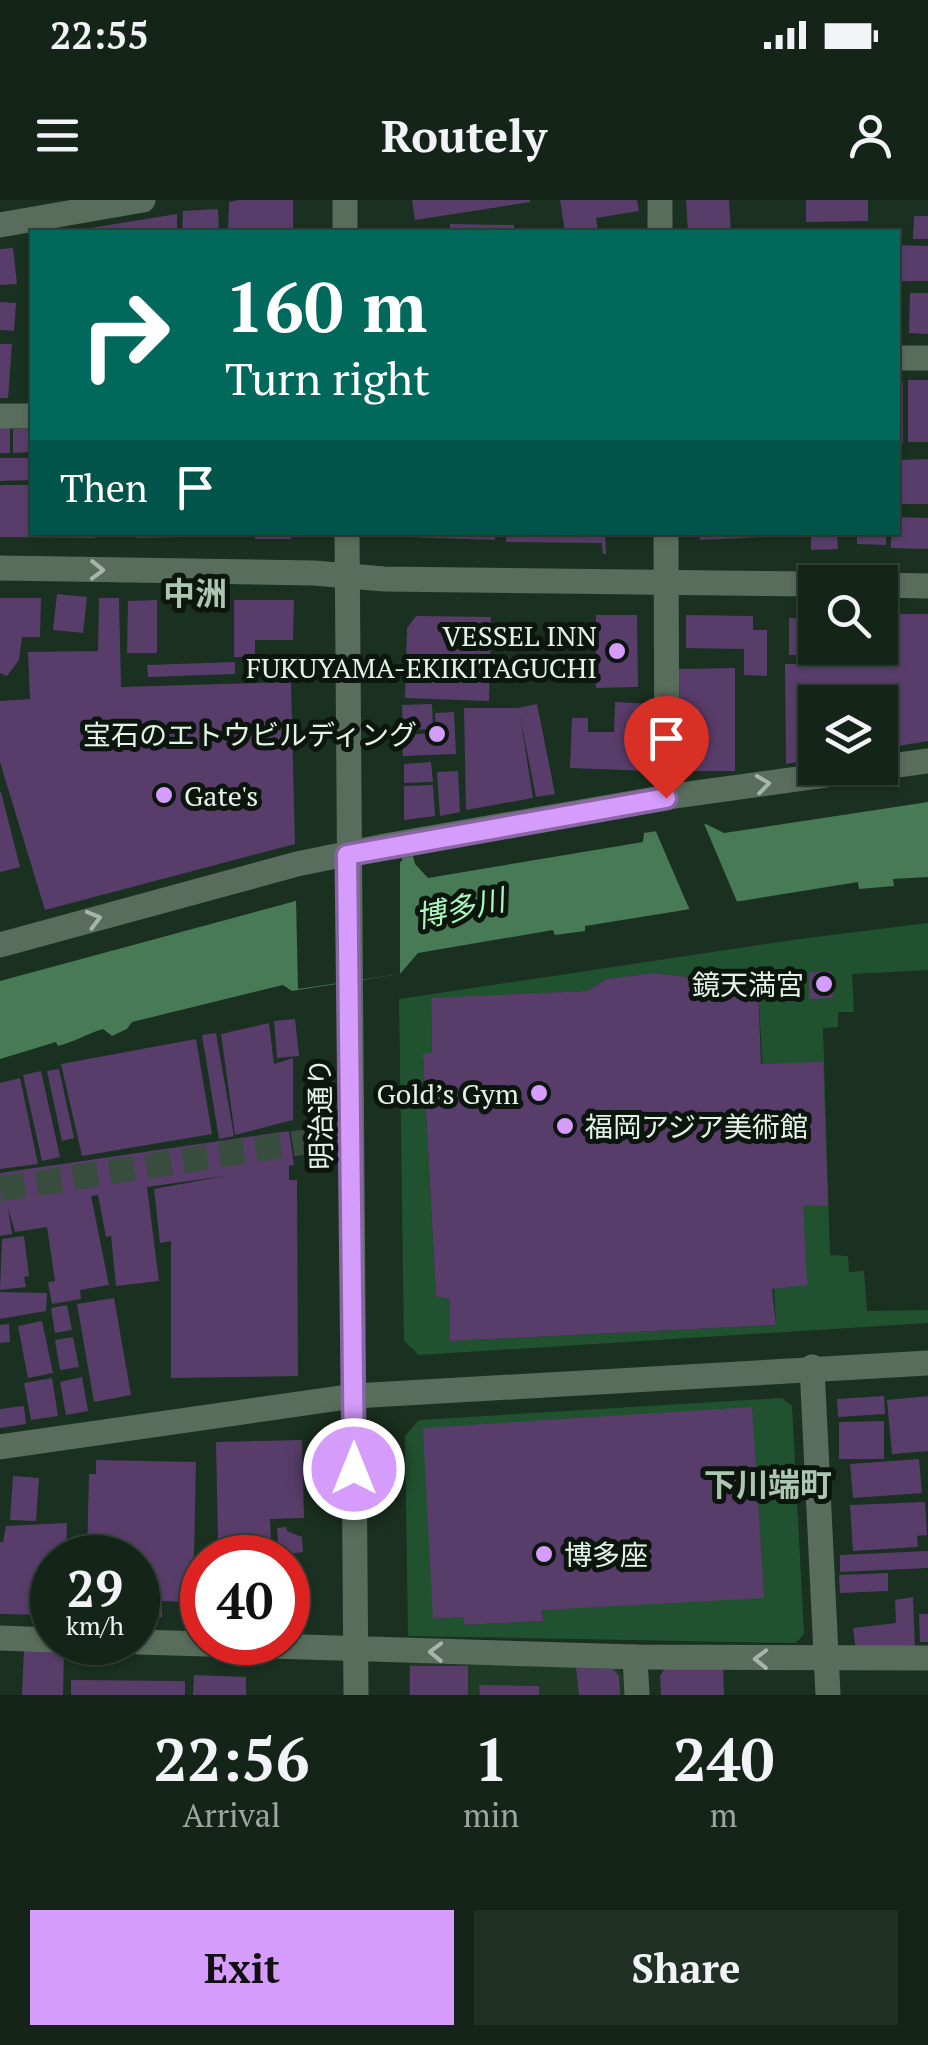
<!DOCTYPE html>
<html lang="en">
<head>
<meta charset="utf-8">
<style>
  body { margin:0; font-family:"PT Serif","Noto Sans JP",serif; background:#213025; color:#f1f3f6; height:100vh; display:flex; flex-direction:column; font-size:38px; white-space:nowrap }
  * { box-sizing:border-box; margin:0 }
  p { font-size:32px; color:#9da4a2 }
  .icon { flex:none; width:55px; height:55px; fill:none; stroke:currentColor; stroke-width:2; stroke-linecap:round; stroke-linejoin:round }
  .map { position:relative; height:1495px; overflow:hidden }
  .side { display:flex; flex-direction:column; background:#142418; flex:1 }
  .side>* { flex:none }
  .hud { position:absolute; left:30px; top:30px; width:870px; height:305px; border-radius:0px; box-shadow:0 2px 8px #0004,0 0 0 2px #334137; background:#00695c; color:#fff; overflow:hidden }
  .tools { position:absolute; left:798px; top:365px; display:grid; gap:20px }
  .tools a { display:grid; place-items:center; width:100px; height:100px; border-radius:0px; background:#142418; box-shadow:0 2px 8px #0004,0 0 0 2px #334137; font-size:50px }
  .speed { position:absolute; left:30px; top:1335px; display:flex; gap:20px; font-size:50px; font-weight:700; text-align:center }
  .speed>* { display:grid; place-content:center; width:130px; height:130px; border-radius:50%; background:#142418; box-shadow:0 2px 8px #0004,0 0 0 2px #334137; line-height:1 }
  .speed small { font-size:25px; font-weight:400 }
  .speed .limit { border:15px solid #d22; background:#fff; color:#111 }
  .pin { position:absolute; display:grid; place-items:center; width:85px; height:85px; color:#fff; margin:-102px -42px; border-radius:50% 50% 50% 0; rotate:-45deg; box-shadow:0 0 10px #0007 }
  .pin .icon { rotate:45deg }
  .me { position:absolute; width:110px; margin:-55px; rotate:0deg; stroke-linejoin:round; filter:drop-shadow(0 0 8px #0008) }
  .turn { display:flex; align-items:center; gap:35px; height:210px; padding:0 30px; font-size:45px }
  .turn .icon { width:130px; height:130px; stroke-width:2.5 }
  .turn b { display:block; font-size:70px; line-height:85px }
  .then { display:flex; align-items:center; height:95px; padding:0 30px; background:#0003; gap:20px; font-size:38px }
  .eta { display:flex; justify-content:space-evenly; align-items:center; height:170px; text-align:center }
  .eta b { font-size:60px; font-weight:700; line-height:70px }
  .primary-button { display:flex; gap:20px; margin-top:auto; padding:20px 30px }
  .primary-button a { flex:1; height:115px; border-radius:0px; background:#d59cfb; color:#111; font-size:40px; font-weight:700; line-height:115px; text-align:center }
  .primary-button a+a { background:#213025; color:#f1f3f6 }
  .status { display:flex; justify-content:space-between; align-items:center; height:70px; padding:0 50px; background:#142418; direction:ltr }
  .status svg { height:28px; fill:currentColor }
  header { display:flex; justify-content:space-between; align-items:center; height:130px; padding:0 30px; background:#142418; font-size:45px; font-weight:700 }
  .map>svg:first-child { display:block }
  .built { fill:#1f3b26 }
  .green { fill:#215230; fill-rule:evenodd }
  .water { fill:#487a55 }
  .pier { fill:#1a3020 }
  .building { fill:#583d6a }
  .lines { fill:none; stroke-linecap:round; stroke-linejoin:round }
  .minor-tunnel { stroke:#384d3e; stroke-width:25; stroke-dasharray:25 12; stroke-linecap:butt }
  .minor { stroke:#586d5c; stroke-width:25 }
  .oneway { stroke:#a6b6a8 }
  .route-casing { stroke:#8a65a3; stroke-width:25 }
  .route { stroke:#d59cfb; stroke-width:18 }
  .poi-dot { fill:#d59cfb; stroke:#0c160e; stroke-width:4 }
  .labels { text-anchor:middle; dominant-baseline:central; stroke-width:10; stroke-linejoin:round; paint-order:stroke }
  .poi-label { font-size:28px; fill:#e5f2e7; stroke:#0c160e; text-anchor:end }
  .street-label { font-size:28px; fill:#e5f2e7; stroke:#0c160e }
  .water-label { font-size:30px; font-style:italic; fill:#aaf6bc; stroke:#0c160e }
  .quarter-label { font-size:32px; font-weight:bold; fill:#acc6b1; stroke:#0c160e }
</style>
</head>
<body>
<div class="status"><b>22:55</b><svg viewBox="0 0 49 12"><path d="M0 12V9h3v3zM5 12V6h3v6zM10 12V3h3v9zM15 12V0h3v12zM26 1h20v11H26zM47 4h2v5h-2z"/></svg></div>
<header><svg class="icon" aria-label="menu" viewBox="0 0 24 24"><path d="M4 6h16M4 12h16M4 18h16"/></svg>Routely<svg class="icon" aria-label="person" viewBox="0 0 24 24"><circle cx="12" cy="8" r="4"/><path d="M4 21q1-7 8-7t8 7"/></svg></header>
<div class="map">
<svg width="928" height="1495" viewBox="0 0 928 1495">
  <rect width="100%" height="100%" fill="#1a3020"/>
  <polygon class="built" points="409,1463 617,1466 623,1475 624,1495 409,1495"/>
  <g class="green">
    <path d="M928,723V770L852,774L854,812H838V827L823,828L830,1055L848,1056L849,1072L864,1071L867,1111L928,1110V1123L419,1155L404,1141L399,799L792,740ZM652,773L687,777L711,785L758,782L776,1125L451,1141L450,1099L436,1097L423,856L432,852L431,799L587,791L607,779Z"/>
    <path d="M782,1198L792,1206L804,1434L796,1443L408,1436L405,1236L419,1220ZM431,1371L541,1382L543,1421L464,1425L463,1417L434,1419Z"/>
  </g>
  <path class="water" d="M928,602V677L893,679L894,686L859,689L858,682L585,726V731L555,735L553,730L418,753L400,774L292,791L283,785L132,822L127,829L112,836L103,829C86,834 74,842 58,846L56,842L0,859V781L292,702L402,661V658L413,656L415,664L428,678L643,642L644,633L706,624L724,633Z"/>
  <g class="pier">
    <polygon points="702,619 738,704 691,713 654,627"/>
    <polygon points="400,661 400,774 298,789 296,698"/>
  </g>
  <g class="building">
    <polygon points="239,0 293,0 293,32 228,32 229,2"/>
    <polygon points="412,0 530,0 530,2 415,20"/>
    <polygon points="560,0 637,0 639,11 596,18 598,32 565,32"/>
    <polygon points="686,0 729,0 731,32 688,32"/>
    <polygon points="806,0 868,0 868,21 806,22"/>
    <polygon points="218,9 219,32 182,32 183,11"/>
    <polygon points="177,14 177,32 78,32 78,30"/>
    <polygon points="914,16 928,16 928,39 913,39"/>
    <polygon points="450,24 514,25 514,32 450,32"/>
    <polygon points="898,45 928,46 928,81 898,81"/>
    <polygon points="13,48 17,84 0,85 0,49"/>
    <polygon points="910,93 928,93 928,134 909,133"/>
    <polygon points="0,102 16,103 14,131 0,130"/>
    <polygon points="0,144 12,144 8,198 0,198"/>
    <rect x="908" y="180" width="20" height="62"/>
    <polygon points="898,182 903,182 903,243 898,244"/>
    <polygon points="10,224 10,253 0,253 0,225"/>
    <polygon points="13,229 28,229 28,252 13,253"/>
    <polygon points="0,258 32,258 32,280 0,281"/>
    <polygon points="928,259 928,304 898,304 898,260"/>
    <polygon points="0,285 32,285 32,332 95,332 95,338 0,337"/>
    <polygon points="898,317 928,318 928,349 891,348 891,332 898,332"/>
    <polygon points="136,332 250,332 250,336 136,338"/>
    <rect x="255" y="332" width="36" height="7"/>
    <polygon points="406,332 495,332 495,340 406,337"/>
    <polygon points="506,332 605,332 606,354 603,354 602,343 506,342"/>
    <polygon points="699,332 787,332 787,336 700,340"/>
    <polygon points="857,332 886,332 886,345 857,344"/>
    <polygon points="837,333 838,349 811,350 811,334"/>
    <polygon points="57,394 87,397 83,433 53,430"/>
    <polygon points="0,398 41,398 40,437 22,437 19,460 7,476 0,473"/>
    <polygon points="99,398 119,398 121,487 291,482 295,644 45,710 0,562 0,501 30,499 28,452 98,451"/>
    <polygon points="157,400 157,453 127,453 128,401"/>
    <polygon points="234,400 294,400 293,440 255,440 255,457 234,457"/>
    <polygon points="880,414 928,414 928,541 880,549 880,502 815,502 815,559 786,564 785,464 874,464 875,448 880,448"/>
    <polygon points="596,415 637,415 638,487 596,488"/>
    <polygon points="686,415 753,416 753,430 767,430 767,476 744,475 744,449 686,448"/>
    <polygon points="416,416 491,417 489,501 405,498 407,428"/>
    <polygon points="789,418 815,419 815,448 868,448 867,456 789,455"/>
    <polygon points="235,462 235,474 148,477 147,465"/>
    <polygon points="735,468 735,571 680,571 679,469"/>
    <polygon points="615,502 652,504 650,571 570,568 572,518 588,518 588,532 614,532"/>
    <polygon points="432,504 433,529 403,530 402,505"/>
    <polygon points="537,504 555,594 536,597 520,516 533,598 466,610 464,508 518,508"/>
    <polygon points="454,512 456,554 403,556 402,535 436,533 435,513"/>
    <polygon points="431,562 433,582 404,583 404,564"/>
    <polygon points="458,571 460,612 440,616 437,572"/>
    <polygon points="433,585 435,616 404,620 404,586"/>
    <polygon points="1,592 20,667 0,672 0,593"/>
    <polygon points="832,771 833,798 809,799 809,772"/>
    <polygon points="652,773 687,777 711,785 758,782 761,864 823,862 828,1006 803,1005 807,1085 772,1089 776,1125 450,1141 450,1099 436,1097 423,855 432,852 431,798 587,791 607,779"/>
    <polygon points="295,819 299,856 277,858 274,821"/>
    <polygon points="269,823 274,864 293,858 293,920 235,935 221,834"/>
    <polygon points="216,833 234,936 219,939 202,835"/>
    <polygon points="196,839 212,934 82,956 61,864"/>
    <polygon points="59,869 74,938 62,941 47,871"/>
    <polygon points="41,871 60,957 42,961 23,875"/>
    <polygon points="20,878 38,964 0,969 0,883"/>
    <polygon points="289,931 294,965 289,966 289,980 297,980 298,1176 171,1178 171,1041 160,1043 154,989 225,976 147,987 159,1081 116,1086 111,1036 106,1037 98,995 91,996 109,1085 80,1090 81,1099 52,1104 48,1082 55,1081 47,1027 15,1032 8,1008 12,1034 0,1036 0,973"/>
    <polygon points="24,1036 29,1076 24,1077 26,1087 0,1090 2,1039"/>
    <polygon points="0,1092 47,1093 46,1111 0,1119"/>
    <polygon points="114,1098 131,1195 94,1202 77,1104"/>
    <polygon points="67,1105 72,1130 55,1133 51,1108"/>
    <polygon points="42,1121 53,1173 28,1178 18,1126"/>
    <polygon points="9,1124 10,1142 0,1143 0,1125"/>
    <polygon points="73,1137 79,1167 60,1170 55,1140"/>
    <polygon points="82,1177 88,1211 66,1215 60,1182"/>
    <polygon points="52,1178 58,1216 31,1220 24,1183"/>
    <polygon points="884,1196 885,1214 838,1217 837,1199"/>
    <polygon points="928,1196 928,1251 892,1254 887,1200"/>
    <polygon points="24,1206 26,1224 0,1228 0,1209"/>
    <polygon points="752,1207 764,1398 542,1410 543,1421 464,1425 463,1417 433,1419 423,1228"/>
    <polygon points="884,1221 884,1259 839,1259 839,1222"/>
    <polygon points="302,1240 304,1318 270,1319 271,1341 218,1342 216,1242"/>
    <polygon points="919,1259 922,1293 853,1298 850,1264"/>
    <polygon points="96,1260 196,1262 193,1402 162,1401 162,1417 138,1417 138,1358 87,1358 89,1274 96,1274"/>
    <polygon points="13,1276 39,1278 36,1321 10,1320"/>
    <polygon points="925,1302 927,1335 917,1336 918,1347 853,1351 850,1305"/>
    <polygon points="67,1323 66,1352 75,1352 75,1358 52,1358 52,1415 0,1414 0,1342 3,1342 6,1326"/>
    <polygon points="286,1327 287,1331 302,1337 303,1352 279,1355 277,1328"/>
    <polygon points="928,1351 928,1368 840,1372 840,1355"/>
    <polygon points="230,1352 273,1355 273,1358 230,1358"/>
    <polygon points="288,1362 298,1362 295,1421 288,1420"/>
    <polygon points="888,1373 888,1391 840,1393 839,1375"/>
    <polygon points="913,1397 915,1452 856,1452 853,1428 896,1423 895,1400"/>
    <polygon points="919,1414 928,1414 928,1442 920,1442"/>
    <polygon points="24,1448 64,1449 63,1495 22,1495"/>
    <rect x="410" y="1466" width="58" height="29"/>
    <polygon points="723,1466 724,1495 661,1495 660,1476 665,1468"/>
    <polygon points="576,1468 613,1469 619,1476 620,1495 579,1495"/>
    <polygon points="194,1475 246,1477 246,1495 193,1495"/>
    <polygon points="71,1480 185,1481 185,1495 71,1495"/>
    <polygon points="479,1485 539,1486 539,1495 480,1495"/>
  </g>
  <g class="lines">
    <polyline class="minor-tunnel" points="0,989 350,935"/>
    <g class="minor">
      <polyline points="345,0 345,32"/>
      <polyline points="660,0 660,32"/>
      <polyline points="0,25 143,0"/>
      <polyline points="898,158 928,158"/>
      <polyline points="0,216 32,216"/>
      <polyline points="347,332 356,1495"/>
      <polyline points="666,332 667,597"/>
      <polyline points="0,368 314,373 384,379 815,384"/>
      <polyline points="880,385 928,386"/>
      <polyline points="0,745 297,664 385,646 667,597 928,561"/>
      <polyline points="812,1167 828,1495"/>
      <polyline points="0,1247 354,1196 928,1163"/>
      <polyline points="0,1438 52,1440"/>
      <polyline points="138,1442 635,1457 928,1458"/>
      <polyline points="635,1457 637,1495"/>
    </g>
  </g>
  <defs><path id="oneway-chevron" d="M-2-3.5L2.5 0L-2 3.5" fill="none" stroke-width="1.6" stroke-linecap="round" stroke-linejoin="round" transform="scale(2.5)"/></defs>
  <g class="oneway">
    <use href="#oneway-chevron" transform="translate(97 370) rotate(1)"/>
    <use href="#oneway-chevron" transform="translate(763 584) rotate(-8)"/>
    <use href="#oneway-chevron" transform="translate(94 719) rotate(-15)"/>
    <use href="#oneway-chevron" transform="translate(436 1452) rotate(-179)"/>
    <use href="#oneway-chevron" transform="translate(761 1459) rotate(-179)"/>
  </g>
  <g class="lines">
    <defs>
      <polyline id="route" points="354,1269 347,655 666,598"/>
    </defs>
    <use href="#route" class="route-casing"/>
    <use href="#route" class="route"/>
  </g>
  <g class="poi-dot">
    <circle cx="617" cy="451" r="10"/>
    <circle cx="437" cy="534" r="10"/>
    <circle cx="164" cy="595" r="10"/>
    <circle cx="824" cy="784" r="10"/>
    <circle cx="539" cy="893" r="10"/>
    <circle cx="565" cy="926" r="10"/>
    <circle cx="544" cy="1354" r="10"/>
  </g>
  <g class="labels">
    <g class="poi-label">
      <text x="597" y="435">VESSEL INN<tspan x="597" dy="32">FUKUYAMA-EKIKITAGUCHI</tspan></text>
      <text x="417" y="534">宝石のエトウビルディング</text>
      <text x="184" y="595" text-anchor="start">Gate's</text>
      <text x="804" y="784">鏡天満宮</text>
      <text x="519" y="893">Gold’s Gym</text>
      <text x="585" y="926" text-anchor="start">福岡アジア美術館</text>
      <text x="564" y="1354" text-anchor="start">博多座</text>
    </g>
    <g class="street-label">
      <text transform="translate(320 914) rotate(-91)">明治通り</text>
    </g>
    <g class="water-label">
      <text transform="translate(460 708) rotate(-12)">博多川</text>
    </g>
    <g class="quarter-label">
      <text x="195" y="393">中洲</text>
      <text x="768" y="1284">下川端町</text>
    </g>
  </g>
</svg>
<div class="tools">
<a><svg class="icon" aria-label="search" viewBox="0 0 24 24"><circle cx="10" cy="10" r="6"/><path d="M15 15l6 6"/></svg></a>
<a><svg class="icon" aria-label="layers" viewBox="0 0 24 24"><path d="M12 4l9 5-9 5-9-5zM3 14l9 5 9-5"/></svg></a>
</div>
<div class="speed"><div>29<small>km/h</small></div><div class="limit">40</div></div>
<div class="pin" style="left:666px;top:598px;background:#d93025"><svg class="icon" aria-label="arrive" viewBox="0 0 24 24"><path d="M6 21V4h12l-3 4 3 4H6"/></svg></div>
<svg class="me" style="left:354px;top:1269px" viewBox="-20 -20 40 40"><circle r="17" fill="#d59cfb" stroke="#fff" stroke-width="3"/><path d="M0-11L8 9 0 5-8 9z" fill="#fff"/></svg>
<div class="hud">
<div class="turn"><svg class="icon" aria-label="right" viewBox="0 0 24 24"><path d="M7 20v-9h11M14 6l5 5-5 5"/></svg><div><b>160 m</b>Turn right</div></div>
<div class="then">Then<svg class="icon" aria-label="arrive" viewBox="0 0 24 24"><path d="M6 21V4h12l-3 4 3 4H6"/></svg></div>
</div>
</div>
<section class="side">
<div class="eta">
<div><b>22:56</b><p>Arrival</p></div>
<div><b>1</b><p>min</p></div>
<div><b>240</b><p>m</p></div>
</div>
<div class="primary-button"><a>Exit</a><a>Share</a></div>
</section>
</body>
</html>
